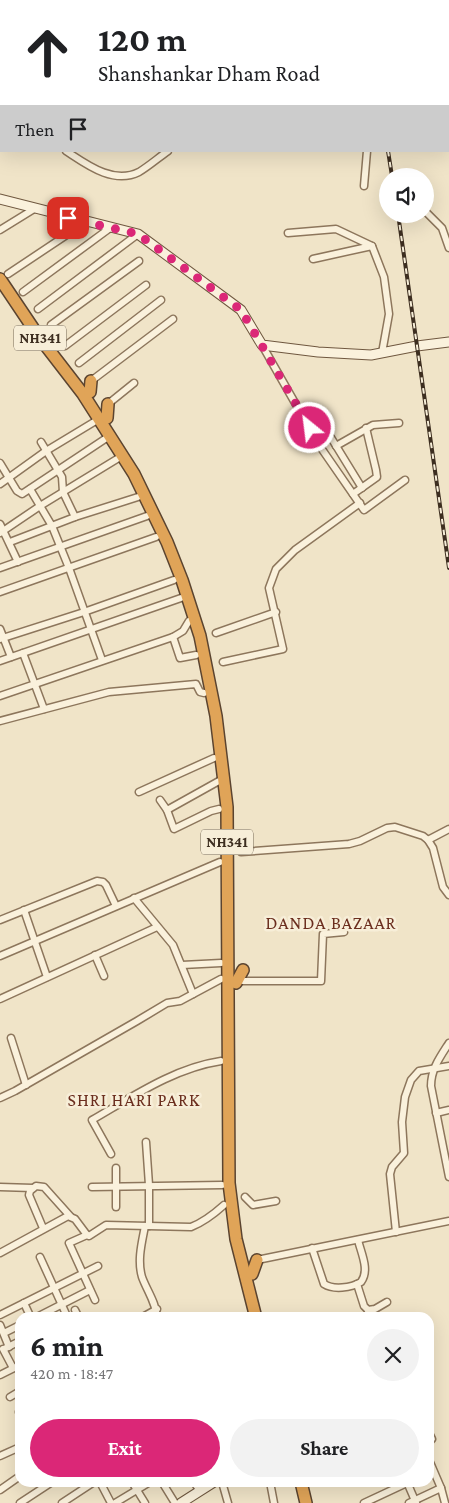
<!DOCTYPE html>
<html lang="en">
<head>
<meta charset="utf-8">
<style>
  body { margin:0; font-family:"Crimson Pro",serif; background:#f2f2f2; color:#202124; height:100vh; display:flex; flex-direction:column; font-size:19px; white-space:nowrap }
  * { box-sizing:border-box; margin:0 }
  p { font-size:16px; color:#757577 }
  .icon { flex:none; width:28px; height:28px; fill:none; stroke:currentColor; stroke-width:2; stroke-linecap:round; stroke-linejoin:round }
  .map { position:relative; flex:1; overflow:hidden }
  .drawer { position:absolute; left:15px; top:1312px; width:419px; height:175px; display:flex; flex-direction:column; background:#fff; border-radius:15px; box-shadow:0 5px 20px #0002 }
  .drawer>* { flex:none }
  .guide { position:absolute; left:0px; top:0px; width:450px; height:152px; box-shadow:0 5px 20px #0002; background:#fff; color:#202124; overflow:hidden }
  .controls { position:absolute; left:379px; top:168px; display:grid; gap:10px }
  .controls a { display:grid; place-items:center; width:55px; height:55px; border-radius:50%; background:#fff; box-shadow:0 5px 20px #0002; font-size:25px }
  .pin { position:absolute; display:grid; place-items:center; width:42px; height:42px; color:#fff; margin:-21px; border-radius:10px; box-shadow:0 2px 8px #0006 }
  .me { position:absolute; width:55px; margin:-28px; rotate:331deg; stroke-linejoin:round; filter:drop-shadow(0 0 4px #0008) }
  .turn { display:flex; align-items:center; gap:18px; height:105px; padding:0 15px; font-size:22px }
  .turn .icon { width:65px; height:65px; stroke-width:2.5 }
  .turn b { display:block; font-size:35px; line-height:42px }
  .then { display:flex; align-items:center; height:48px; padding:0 15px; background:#0003; gap:10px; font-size:19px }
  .round { display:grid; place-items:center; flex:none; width:52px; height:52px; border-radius:26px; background:#f2f2f2 }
  .headline { display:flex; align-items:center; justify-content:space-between; height:85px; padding:0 15px }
  h1 { font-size:30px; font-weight:700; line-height:38px }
  .action { display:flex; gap:10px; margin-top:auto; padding:10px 15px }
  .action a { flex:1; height:58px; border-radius:30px; background:#db2777; color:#fff; font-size:20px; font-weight:700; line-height:58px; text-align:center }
  .action a+a { background:#f2f2f2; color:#202124 }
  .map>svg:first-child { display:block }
  .water { fill:url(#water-waves); stroke:#6f938a }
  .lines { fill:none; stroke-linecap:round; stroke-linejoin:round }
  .street-casing { stroke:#8d765c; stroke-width:9 }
  .secondary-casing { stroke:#6f573f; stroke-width:11 }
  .highway-casing { stroke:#5b4430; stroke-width:14 }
  .street { stroke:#faf1dc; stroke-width:6 }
  .secondary { stroke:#faf1dc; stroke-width:9 }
  .highway { stroke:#e0a458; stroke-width:11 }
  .rail-casing { stroke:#3d2e20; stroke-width:4 }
  .rail { stroke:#f7eed8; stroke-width:2; stroke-dasharray:5.5; stroke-linecap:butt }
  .route { stroke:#db2777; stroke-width:9; stroke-dasharray:0 16.2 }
  .labels { text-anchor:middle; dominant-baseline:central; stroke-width:5; stroke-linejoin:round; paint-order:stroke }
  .shield { fill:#f7eed8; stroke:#756857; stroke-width:1 }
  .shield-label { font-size:15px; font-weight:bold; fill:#3d2e20 }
  .neighbourhood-label { font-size:18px; letter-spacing:1px; fill:#6b2e1e; stroke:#f7eed8 }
</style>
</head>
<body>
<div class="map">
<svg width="449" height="1503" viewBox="0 0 449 1503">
  <defs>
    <pattern id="water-waves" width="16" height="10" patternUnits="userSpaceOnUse" patternTransform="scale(1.25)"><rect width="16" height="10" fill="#a9c4bc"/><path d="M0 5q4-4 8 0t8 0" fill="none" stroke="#8ba098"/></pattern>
  </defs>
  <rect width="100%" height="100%" fill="#f0e4c8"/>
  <polygon class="water" points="184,0 272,0 270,1"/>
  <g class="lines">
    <defs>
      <g id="street">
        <polyline points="139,0 140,1"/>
        <polyline points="330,0 330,1"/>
        <polyline points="427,0 427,1"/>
        <polyline points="97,1 99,0"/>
        <polyline points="132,1 133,0"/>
        <polyline points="0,18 1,18"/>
        <polyline points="0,68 1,68"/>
        <path d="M66,151C86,164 113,185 139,172C149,166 158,158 168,151"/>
        <polyline points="364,186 367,151"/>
        <polyline points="427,213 442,228 449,248"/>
        <polyline points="0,230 34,209"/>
        <polyline points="288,233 336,229 372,246 384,277 389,314 382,353"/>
        <polyline points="313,259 372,246"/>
        <polyline points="8,274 86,222"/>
        <polyline points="23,292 110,228"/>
        <polyline points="38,309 138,234"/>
        <polyline points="51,325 139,261"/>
        <polyline points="262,345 319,445 364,510 405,480"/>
        <polyline points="65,346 146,285"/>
        <polyline points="79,363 161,300"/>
        <polyline points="91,381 173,319"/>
        <polyline points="108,404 134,383"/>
        <polyline points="314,410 362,488"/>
        <polyline points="41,442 62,477 63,492 75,517"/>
        <polyline points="336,446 373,425 399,423"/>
        <polyline points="0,463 17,491 22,494 105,439"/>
        <polyline points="0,484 46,451 94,422"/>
        <polyline points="30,489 52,526 69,568 102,660"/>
        <polyline points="353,494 377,477 376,470 366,428"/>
        <polyline points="0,524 18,562"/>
        <polyline points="0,533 40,506 117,459"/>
        <polyline points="10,542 75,517 138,497"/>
        <polyline points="0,568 147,516"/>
        <polyline points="0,592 156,537"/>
        <polyline points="0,629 11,657"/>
        <polyline points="216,633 276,612"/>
        <polyline points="173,637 180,658 196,655"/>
        <polyline points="0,639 84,612 174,580"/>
        <polyline points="23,653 44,709"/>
        <polyline points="0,661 181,598"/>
        <polyline points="223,662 283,649 269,588 276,569 295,550 360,503"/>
        <polyline points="0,696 173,637 183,631 189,621"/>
        <polyline points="0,721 109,692 196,684 200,692 204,693"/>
        <polyline points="139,792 214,758"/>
        <polyline points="160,800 167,810 174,829 211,811 219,809"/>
        <polyline points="167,810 219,781"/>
        <polyline points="428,840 449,829"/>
        <polyline points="241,852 349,844 360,841 387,828 395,827 423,836 428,840 433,848 443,887 449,895"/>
        <polyline points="134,898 173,945 193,994"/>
        <polyline points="24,910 47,977"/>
        <polyline points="0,920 97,881 103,882 106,885 116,906"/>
        <polyline points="95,955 104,976"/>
        <polyline points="0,956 220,862"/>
        <polyline points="182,965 221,963"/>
        <polyline points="243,981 321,981 323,934 344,932"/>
        <polyline points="0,999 157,927"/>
        <polyline points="11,1038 26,1085"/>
        <path d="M449,1043C440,1057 431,1069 431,1086L449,1177"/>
        <polyline points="0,1098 15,1091 137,1021 167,1003 180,1001 221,979"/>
        <polyline points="436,1113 449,1110"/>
        <polyline points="146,1142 149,1185 149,1226"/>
        <path d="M111,1154L92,1120C132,1097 174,1068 221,1061"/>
        <polyline points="116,1168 116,1207"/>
        <polyline points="0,1187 33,1188"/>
        <polyline points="92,1187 222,1185"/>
        <polyline points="245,1197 253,1205 276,1201"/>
        <path d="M145,1226C142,1242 137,1260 142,1277C147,1291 156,1302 157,1318"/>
        <polyline points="43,1228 29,1195 30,1191 36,1186 44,1187 70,1216"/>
        <polyline points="396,1232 390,1174 392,1167 404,1153 402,1122 405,1097 411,1080 419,1071 449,1066"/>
        <path d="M312,1248L324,1284C333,1290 351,1288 361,1282C370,1270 361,1253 358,1240"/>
        <polyline points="0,1253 68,1216 75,1219 87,1235"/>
        <polyline points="40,1257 66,1314"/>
        <polyline points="257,1260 449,1221"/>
        <polyline points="357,1284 364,1306 368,1310 375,1309 387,1302"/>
        <path d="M95,1300L69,1243L87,1235L89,1236L106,1225L191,1227C204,1222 214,1214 224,1205"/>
        <polyline points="24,1303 31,1318"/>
        <polyline points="75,1310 79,1318"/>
        <polyline points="368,1310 369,1318"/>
        <polyline points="0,1315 98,1266"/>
        <polyline points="35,1318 90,1290"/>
        <polyline points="141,1318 157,1309"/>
        <polyline points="0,1325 9,1347"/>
        <polyline points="4,1333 20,1325"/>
        <polyline points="6,1348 20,1341"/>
        <polyline points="3,1349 13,1368"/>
        <polyline points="0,1375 20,1365"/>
        <polyline points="10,1397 20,1391"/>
        <polyline points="19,1412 20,1411"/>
        <polyline points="429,1433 432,1439 429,1442"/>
        <polyline points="0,1456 20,1447"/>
        <polyline points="429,1460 441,1488 445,1503"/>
        <polyline points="100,1482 111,1503"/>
        <polyline points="132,1482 145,1503"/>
        <polyline points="162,1482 175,1503"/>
        <polyline points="194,1482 200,1491"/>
        <polyline points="222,1482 228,1503"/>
        <polyline points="270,1482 274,1503"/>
        <polyline points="407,1482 416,1503"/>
        <polyline points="0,1490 20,1476"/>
        <polyline points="20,1503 52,1482"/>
        <polyline points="62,1503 94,1482"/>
        <polyline points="115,1503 150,1482"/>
        <polyline points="364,1503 409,1482"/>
        <polyline points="409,1503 441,1488"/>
      </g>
      <g id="secondary">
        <polyline points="0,199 138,234 241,310 262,345 318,352 371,355 417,346 449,342"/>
        <polyline points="181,1503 214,1482"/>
      </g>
      <g id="highway">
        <polyline points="0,279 39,337 83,394 134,474 167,542 182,580 200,636 216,716 227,807 229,1183 236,1239 256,1318"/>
        <polyline points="90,392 91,381"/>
        <polyline points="107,418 108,404"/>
        <polyline points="236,983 243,970"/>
        <polyline points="252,1274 257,1260"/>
        <polyline points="301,1482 306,1503"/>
      </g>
    </defs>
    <use href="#street" class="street-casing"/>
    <use href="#secondary" class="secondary-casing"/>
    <use href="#highway" class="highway-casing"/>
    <use href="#street" class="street"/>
    <use href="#secondary" class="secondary"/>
    <use href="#highway" class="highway"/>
    <defs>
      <g id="rail">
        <polyline points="367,0 367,1"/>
        <polyline points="388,151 392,176"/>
        <polyline points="398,214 449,568"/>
      </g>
    </defs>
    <use href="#rail" class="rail-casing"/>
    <use href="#rail" class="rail"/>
  </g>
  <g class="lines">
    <polyline class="route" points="68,218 138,234 241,310 310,428"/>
  </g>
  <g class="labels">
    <g class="shield">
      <rect x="14" y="325.5" width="52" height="25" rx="4"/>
      <rect x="201" y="829.5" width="52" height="25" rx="4"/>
    </g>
    <g class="shield-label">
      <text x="40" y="338">NH341</text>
      <text x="227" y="842">NH341</text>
    </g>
    <g class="neighbourhood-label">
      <text x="331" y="923">DANDA BAZAAR</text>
      <text x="134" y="1100">SHRI HARI PARK</text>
    </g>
  </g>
</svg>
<div class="controls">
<a><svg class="icon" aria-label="sound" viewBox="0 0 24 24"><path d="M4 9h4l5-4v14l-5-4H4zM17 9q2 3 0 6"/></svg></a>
</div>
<div class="pin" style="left:68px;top:218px;background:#d93025"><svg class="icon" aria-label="arrive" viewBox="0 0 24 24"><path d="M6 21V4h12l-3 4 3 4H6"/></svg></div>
<svg class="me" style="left:310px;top:428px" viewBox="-20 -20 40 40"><circle r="17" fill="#db2777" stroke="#fff" stroke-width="3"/><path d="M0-11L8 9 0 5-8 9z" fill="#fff"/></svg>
<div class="guide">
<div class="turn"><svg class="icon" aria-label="ahead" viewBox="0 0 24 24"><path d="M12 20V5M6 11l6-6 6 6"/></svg><div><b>120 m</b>Shanshankar Dham Road</div></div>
<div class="then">Then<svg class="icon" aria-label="arrive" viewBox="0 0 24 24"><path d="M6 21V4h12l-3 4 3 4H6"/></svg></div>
</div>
<section class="drawer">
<div class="headline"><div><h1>6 min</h1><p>420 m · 18:47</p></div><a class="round"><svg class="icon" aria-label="close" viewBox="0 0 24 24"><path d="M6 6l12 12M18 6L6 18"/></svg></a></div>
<div class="action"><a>Exit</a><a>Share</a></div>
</section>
</div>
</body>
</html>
